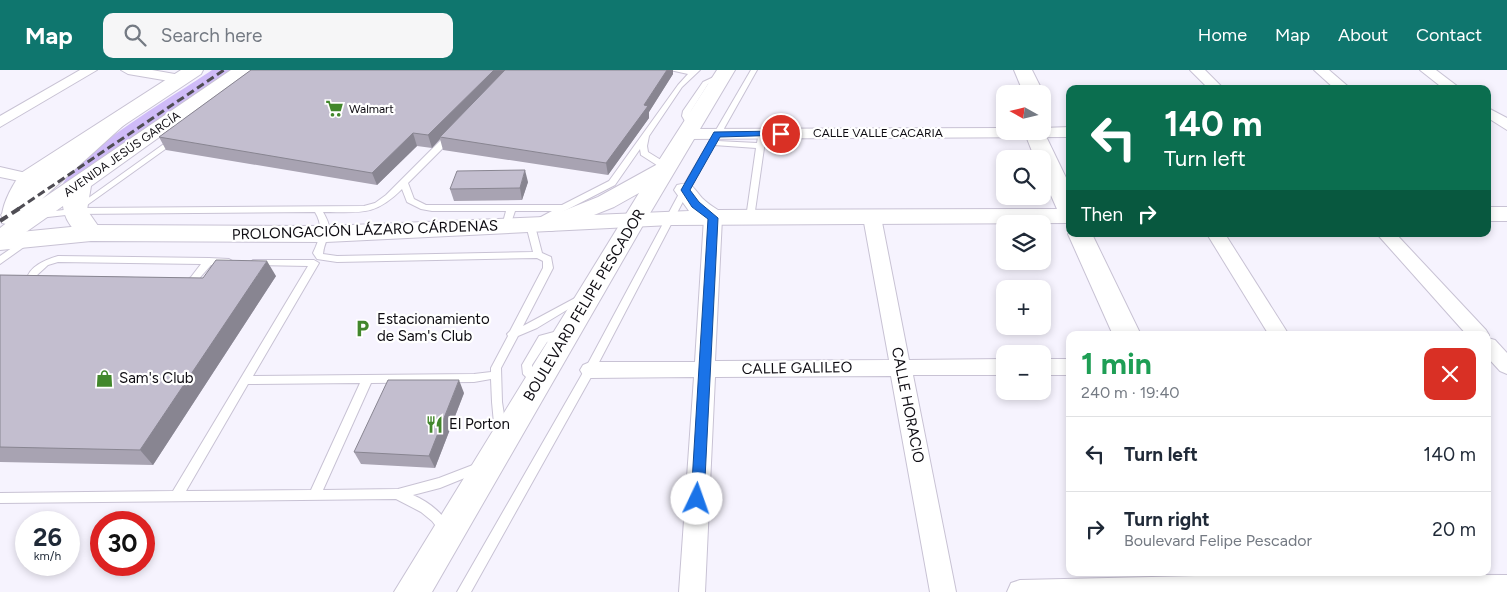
<!DOCTYPE html>
<html lang="en">
<head>
<meta charset="utf-8">
<style>
  body { margin:0; font-family:Figtree,sans-serif; background:#f6f6f7; color:#1f2937; height:100vh; display:flex; flex-direction:column; font-size:19px; white-space:nowrap }
  * { box-sizing:border-box; margin:0 }
  p { font-size:16px; color:#747a83 }
  .icon { flex:none; width:28px; height:28px; fill:none; stroke:currentColor; stroke-width:2; stroke-linecap:round; stroke-linejoin:round }
  .map { position:relative; flex:1; overflow:hidden }
  .sheet { position:absolute; left:1066px; top:261px; width:425px; height:245px; display:flex; flex-direction:column; background:#fff; border-radius:10px; box-shadow:0 2px 8px #0003 }
  .sheet>* { flex:none }
  .top-card { position:absolute; left:1066px; top:15px; width:425px; height:152px; border-radius:10px; box-shadow:0 2px 8px #0003; background:#0b6e4f; color:#fff; overflow:hidden }
  .needle { width:32px; rotate:278deg }
  .fabs { position:absolute; left:996px; top:15px; display:grid; gap:10px }
  .fabs a { display:grid; place-items:center; width:55px; height:55px; border-radius:10px; background:#fff; box-shadow:0 2px 8px #0003; font-size:25px }
  .speed { position:absolute; left:15px; top:441px; display:flex; gap:10px; font-size:25px; font-weight:700; text-align:center }
  .speed>* { display:grid; place-content:center; width:65px; height:65px; border-radius:50%; background:#fff; box-shadow:0 2px 8px #0003; line-height:1 }
  .speed small { font-size:12px; font-weight:400 }
  .speed .limit { border:8px solid #d22; background:#fff; color:#111 }
  .pin { position:absolute; display:grid; place-items:center; width:42px; height:42px; color:#fff; margin:-21px; border:2px solid #fff; border-radius:50%; box-shadow:0 1px 5px #0007 }
  .me { position:absolute; width:55px; margin:-28px; rotate:3deg; stroke-linejoin:round; filter:drop-shadow(0 0 4px #0008) }
  .turn { display:flex; align-items:center; gap:18px; height:105px; padding:0 15px; font-size:22px }
  .turn .icon { width:65px; height:65px; stroke-width:2.5 }
  .turn b { display:block; font-size:35px; line-height:42px }
  .then { display:flex; align-items:center; height:48px; padding:0 15px; background:#0003; gap:10px; font-size:19px }
  .round { display:grid; place-items:center; flex:none; width:52px; height:52px; border-radius:10px; background:#f6f6f7 }
  .headline { display:flex; align-items:center; justify-content:space-between; height:85px; padding:0 15px }
  h1 { font-size:30px; font-weight:700; line-height:38px; color:#1e9e55 }
  ul { padding:0; list-style:none }
  li { display:flex; align-items:center; gap:15px; height:75px; padding:0 15px; border-top:1px solid #e0e1e3 }
  li div { flex:1 }
  li b { display:block; font-size:19px }
  li em { font-style:normal }
  header { display:flex; align-items:center; gap:30px; box-sizing:border-box; height:70px; padding:0 25px; background:#0f766e; color:#fff }
  header strong { font-size:24px }
  nav { display:flex; gap:28px; margin-inline-start:auto; font-size:18px }
  .search { width:350px; height:45px; background:#f6f6f7; display:flex; align-items:center; gap:12px; box-sizing:border-box; padding:0 18px; border-radius:10px; color:#747a83; font-size:19px }
  .map>svg:first-child { display:block }
  .green { fill:#cfbbf8 }
  .lines { fill:none; stroke-linecap:round; stroke-linejoin:round }
  .lane-casing { stroke:#c8c2d4; stroke-width:2 }
  .street-casing { stroke:#c8c2d4; stroke-width:2 }
  .secondary-casing { stroke:#c8c2d4; stroke-width:2 }
  .primary-casing { stroke:#c8c2d4; stroke-width:2 }
  .lane { fill:#fff; fill-rule:evenodd }
  .street { fill:#fff; fill-rule:evenodd }
  .secondary { fill:#fff; fill-rule:evenodd }
  .primary { fill:#fff; fill-rule:evenodd }
  .rail-far1 { stroke:#4f4d54; stroke-width:3; stroke-dasharray:8 4; stroke-linecap:butt }
  .rail { stroke:#4f4d54; stroke-width:4; stroke-dasharray:9 5; stroke-linecap:butt }
  .wall { fill:#a8a3b2 }
  .shaded-wall { fill:#888591 }
  .building { fill:#c3becf; stroke:#888591 }
  .route { fill:#1a73e8; stroke:#114b97 }
  .labels { text-anchor:middle; dominant-baseline:central; stroke-width:4.5; stroke-linejoin:round; paint-order:stroke }
  .far-poi-label { font-size:12px; fill:#0e0c12; stroke:#fff; text-anchor:start }
  .far-street-label { font-size:12px; fill:#0e0c12; stroke:#fff }
  .street-label { font-size:15px; fill:#0e0c12; stroke:#fff }
  .poi-label { font-size:15px; fill:#0e0c12; stroke:#fff; text-anchor:start }
</style>
</head>
<body>
<header>
<strong>Map</strong>
<div class="search"><svg class="icon" aria-label="search" viewBox="0 0 24 24"><circle cx="10" cy="10" r="6"/><path d="M15 15l6 6"/></svg>Search here</div>
<nav><a>Home</a><a>Map</a><a>About</a><a>Contact</a></nav>
</header>
<div class="map">
<svg width="1507" height="522" viewBox="0 0 1507 522">
  <rect width="100%" height="100%" fill="#f6f3fe"/>
  <path class="green" d="M212,0H232L62,116C79,80 176,25 212,0Z"/>
  <g class="lines">
    <defs>
      <g id="lane">
        <path d="M670,0H700L682,17L649,66L647,76L648,82L669,95V99H663L641,85L640,79L615,115L535,156L542,183L551,187L553,198L523,256L577,227L580,226L585,229L537,258L518,266L501,298L502,332L507,364L505,367L501,368L497,367L495,364L492,332L491,309L474,312L371,313L323,420L398,419L439,408L478,393L482,395L484,398L482,401L440,418L413,425C429,432 444,444 452,460L450,464L446,465L442,464L432,451L421,442L396,429L0,433V423L173,421L308,196L256,195L251,192L253,190H314L319,193L253,306L474,304L491,302V298L508,266L507,264L510,261L543,198V191L537,188L337,192L317,189L313,183C320,168 324,157 315,142L75,144L39,148L35,145L36,143L73,139L175,66L179,68L178,70L83,138L364,136L375,133L386,125L448,63H451L455,65L454,67L408,113L414,129L426,135H562L609,111L678,15L688,4ZM402,119L407,132L421,139L432,141H506L502,156L506,159L510,156L515,141H552L526,155L533,182L337,186L323,184C325,165 336,164 323,142C360,142 374,147 402,119ZM360,313L311,420L186,421L248,314Z"/>
        <polygon points="751,0 757,0 717,71 757,73 759,62 762,62 766,64 754,148 750,151 746,148 756,78 714,75 689,120 595,300 471,522 457,522 585,299 681,120"/>
        <polygon points="720,4 725,5 708,14 691,41 690,46 696,56 692,58 689,58 682,46 683,41 703,12"/>
        <polygon points="28,167 32,170 31,172 0,194 0,186"/>
        <path d="M58,186L209,188L229,189L234,192L229,195H211L197,211L185,218L182,217L180,215L191,207L201,194L58,192L48,195L36,206V209L41,210L43,212L41,214L28,213L26,211C29,196 45,190 58,186Z"/>
        <polygon points="565,259 569,260 570,263 569,266 547,272 532,295 532,300 543,312 542,315 534,315 523,304 522,295 539,266"/>
      </g>
      <g id="street">
        <polygon points="80,0 97,0 0,57 0,46"/>
        <polygon points="121,0 152,0 186,6 188,9 181,13 128,4"/>
        <polygon points="1190,0 1205,0 1224,19 1209,19"/>
        <polygon points="1314,0 1329,0 1351,19 1335,19"/>
        <polygon points="1420,0 1436,0 1461,19 1444,19"/>
        <polygon points="1488,38 1507,48 1507,60 1488,48"/>
        <polygon points="1070,57 1070,67 687,69 679,64 687,59 1005,58 1005,61 1042,61 1042,58"/>
        <polygon points="0,97 35,105 37,108 29,113 0,107"/>
        <polygon points="872,142 878,143 881,147 909,290 1005,289 1005,305 913,305 956,522 930,522 891,306 715,307 705,522 679,522 694,307 590,308 583,305 580,300 583,295 590,292 695,292 704,148 707,144 719,144 722,148 715,291 889,290 863,147 866,143"/>
        <polygon points="1207,164 1225,164 1289,265 1269,265"/>
        <polygon points="1377,164 1396,164 1486,260 1489,265 1488,268 1488,265 1467,265"/>
        <polygon points="1488,268 1495,270 1507,283 1507,304 1500,301 1488,288"/>
        <rect x="1042" y="289" width="28" height="16"/>
        <polygon points="1278,504 1507,505 1507,522 1007,522 1011,513 1020,510"/>
      </g>
      <g id="secondary">
        <path d="M181,0H203L201,4L37,113L30,122L18,153L10,155L2,153C0,137 12,116 21,103Z"/>
        <polygon points="1014,0 1032,0 1044,24 1042,26 1042,24 1024,24"/>
        <path d="M1042,58L1070,116V153L671,155L326,172L91,171L0,180V164L91,155L326,156L689,141L674,120L677,115C692,111 693,118 702,128C707,133 713,137 718,140L1057,139L1042,105V89H1035L1024,61H1042Z"/>
        <rect x="1488" y="137" width="19" height="14"/>
        <polygon points="1070,161 1070,164 1092,164 1141,265 1113,265 1068,164"/>
        <polygon points="1232,502 1290,502 1299,522 1241,522"/>
      </g>
      <g id="primary">
        <path d="M231,0H253L91,116L87,140L103,163L100,168C81,173 65,154 63,136L9,174L0,177V158L9,151L5,150L1,145L5,140L118,41L125,39L132,41L135,45L42,129Z"/>
        <polygon points="717,0 735,0 646,150 432,522 394,522 639,123 614,137 559,159 551,161 543,159 539,154 543,149 598,127 656,95"/>
      </g>
    </defs>
    <use href="#lane" class="lane-casing"/>
    <use href="#street" class="street-casing"/>
    <use href="#secondary" class="secondary-casing"/>
    <use href="#primary" class="primary-casing"/>
    <use href="#lane" class="lane"/>
    <use href="#street" class="street"/>
    <use href="#secondary" class="secondary"/>
    <use href="#primary" class="primary"/>
    <polyline class="rail-far1" points="18,139 224,0"/>
    <polyline class="rail" points="0,151 20,138"/>
  </g>
  <g class="wall">
    <polygon points="251,0 673,0 673,4 649,42 649,48 608,105 443,80 440,69 432,78 417,76 377,115 166,80 159,67"/>
    <polygon points="528,112 522,130 454,131 450,119"/>
    <polygon points="0,205 203,208 276,206 153,395 0,392"/>
    <polygon points="464,323 435,398 361,394 354,382"/>
  </g>
  <g class="shaded-wall">
    <polygon points="494,0 508,0 440,67 440,69 432,78 428,65"/>
    <polygon points="667,0 673,0 673,4 649,42 649,48 608,105 606,93"/>
    <polygon points="413,63 417,76 377,115 372,103"/>
    <polygon points="525,100 528,112 522,130 520,118"/>
    <polygon points="267,191 276,206 153,395 140,380"/>
    <polygon points="459,310 464,323 435,398 429,386"/>
  </g>
  <g class="building">
    <polygon points="251,0 494,0 428,65 413,63 372,103 159,67"/>
    <polygon points="505,0 667,0 644,35 648,36 606,93 440,67"/>
    <polygon points="525,100 520,118 450,119 457,101"/>
    <polygon points="216,190 267,191 140,380 0,377 0,205 203,208"/>
    <polygon points="388,310 459,310 429,386 354,382"/>
  </g>
  <polygon class="route" points="781,61 784,62 784,65 720,67 690,120 699,132 718,148 704,429 702,433 693,433 691,429 708,149 692,137 681,120 714,62"/>
  <defs>
    <symbol id="supermarket-bare" viewBox="-9 -9 18 18"><path d="M-6-5.5h2.5l.6 2H6L4.5 2H-2.5L-4.4-4H-6ZM-1.5 3.2a1.3 1.3 0 1 0 .1 0ZM3 3.2a1.3 1.3 0 1 0 .1 0Z" fill="#42872c" stroke="#fff" stroke-width="2.5" paint-order="stroke"/></symbol>
    <symbol id="parking-bare" viewBox="-9 -9 18 18"><path d="M-3.5-5.5H1a3.5 3.5 0 0 1 0 7H-1V5.5H-3.5ZM-1-3.4V-.6H.8a1.4 1.4 0 0 0 0-2.8Z" fill="#42872c" stroke="#fff" stroke-width="2.5" paint-order="stroke"/></symbol>
    <symbol id="shop-bare" viewBox="-9 -9 18 18"><path d="M-5-2.5h2.3a2.7 3.5 0 0 1 5.4 0H5L5.5 6h-11ZM-1.5-2.5h3a1.5 2.3 0 0 0-3 0Z" fill="#42872c" stroke="#fff" stroke-width="2.5" paint-order="stroke"/></symbol>
    <symbol id="restaurant-bare" viewBox="-9 -9 18 18"><path d="M-5-6h1v4h1v-4h1v4h1v-4h1v5L-1.5 .5V6h-2V.5L-5-1ZM5-6V6H3V1.5H1.5Q1.5-4 5-6Z" fill="#42872c" stroke="#fff" stroke-width="2.5" paint-order="stroke"/></symbol>
  </defs>
  <g fill-rule="evenodd">
    <use href="#supermarket-bare" x="322" y="26" width="25" height="25"/>
    <use href="#parking-bare" x="350" y="246" width="25" height="25"/>
    <use href="#shop-bare" x="92" y="296" width="25" height="25"/>
    <use href="#restaurant-bare" x="422" y="342" width="25" height="25"/>
  </g>
  <g class="labels">
    <g class="far-poi-label">
      <text x="349" y="39">Walmart</text>
    </g>
    <g class="far-street-label">
      <text x="878" y="63">CALLE VALLE CACARIA</text>
      <text transform="translate(122 84) rotate(-35)">AVENIDA JESÚS GARCÍA</text>
    </g>
    <g class="street-label">
      <text transform="translate(365 160) rotate(-2)">PROLONGACIÓN LÁZARO CÁRDENAS</text>
      <text transform="translate(584 235) rotate(-59)">BOULEVARD FELIPE PESCADOR</text>
      <text transform="translate(797 298) rotate(-1)">CALLE GALILEO</text>
      <text transform="translate(908 335) rotate(79)">CALLE HORACIO</text>
    </g>
    <g class="poi-label">
      <text x="377" y="249">Estacionamiento<tspan x="377" dy="17">de Sam's Club</tspan></text>
      <text x="119" y="308">Sam's Club</text>
      <text x="449" y="354">El Porton</text>
    </g>
  </g>
</svg>
<div class="fabs">
<a><svg class="needle" viewBox="-14 -14 28 28"><path d="M0-13l5 13h-10z" fill="#e53935"/><path d="M0 13l5-13h-10z" fill="#747a83"/></svg></a>
<a><svg class="icon" aria-label="search" viewBox="0 0 24 24"><circle cx="10" cy="10" r="6"/><path d="M15 15l6 6"/></svg></a>
<a><svg class="icon" aria-label="layers" viewBox="0 0 24 24"><path d="M12 4l9 5-9 5-9-5zM3 14l9 5 9-5"/></svg></a>
<a>+</a>
<a>−</a>
</div>
<div class="speed"><div>26<small>km/h</small></div><div class="limit">30</div></div>
<div class="pin" style="left:781px;top:64px;background:#d93025"><svg class="icon" aria-label="arrive" viewBox="0 0 24 24"><path d="M6 21V4h12l-3 4 3 4H6"/></svg></div>
<svg class="me" style="left:697px;top:429px" viewBox="-20 -20 40 40"><circle r="19" fill="#fff"/><path d="M0-13L10 11 0 6-10 11z" fill="#1a73e8"/></svg>
<div class="top-card">
<div class="turn"><svg class="icon" aria-label="left" viewBox="0 0 24 24"><path d="M17 20v-9H6M10 6l-5 5 5 5"/></svg><div><b>140 m</b>Turn left</div></div>
<div class="then">Then<svg class="icon" aria-label="right" viewBox="0 0 24 24"><path d="M7 20v-9h11M14 6l5 5-5 5"/></svg></div>
</div>
<section class="sheet">
<div class="headline"><div><h1>1 min</h1><p>240 m · 19:40</p></div><a class="round" style="background:#d93025;color:#fff"><svg class="icon" aria-label="close" viewBox="0 0 24 24"><path d="M6 6l12 12M18 6L6 18"/></svg></a></div>
<ul>
<li><svg class="icon" aria-label="left" viewBox="0 0 24 24"><path d="M17 20v-9H6M10 6l-5 5 5 5"/></svg><div><b>Turn left</b></div><em>140 m</em></li>
<li><svg class="icon" aria-label="right" viewBox="0 0 24 24"><path d="M7 20v-9h11M14 6l5 5-5 5"/></svg><div><b>Turn right</b><p>Boulevard Felipe Pescador</p></div><em>20 m</em></li>
</ul>
</section>
</div>
</body>
</html>
